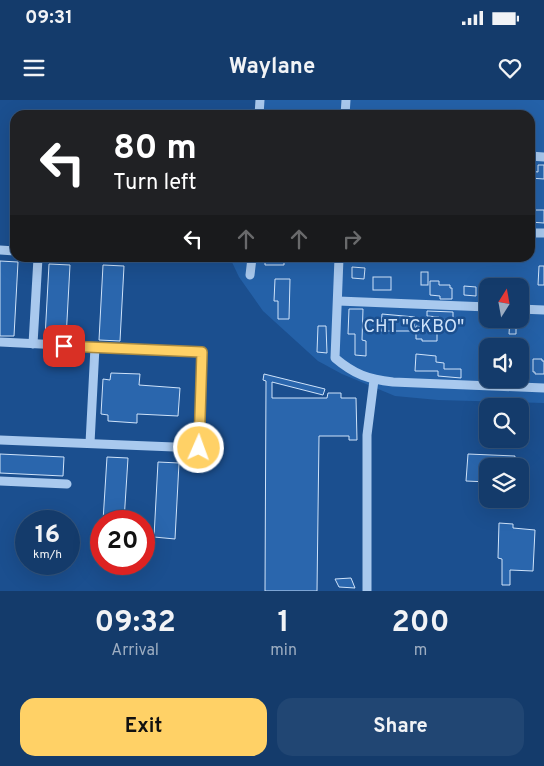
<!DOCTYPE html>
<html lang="en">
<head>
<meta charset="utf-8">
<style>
  body { margin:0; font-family:Overpass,sans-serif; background:#214673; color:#f1f3f6; height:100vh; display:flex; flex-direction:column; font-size:19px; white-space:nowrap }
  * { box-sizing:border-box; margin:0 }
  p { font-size:16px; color:#9dadc1 }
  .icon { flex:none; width:28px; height:28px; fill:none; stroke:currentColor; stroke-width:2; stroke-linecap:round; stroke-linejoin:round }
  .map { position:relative; height:491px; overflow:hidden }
  .side { display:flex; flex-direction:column; background:#143b6b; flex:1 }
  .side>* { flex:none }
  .guide { position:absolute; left:10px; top:10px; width:525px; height:152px; border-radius:15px; box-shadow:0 5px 20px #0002,0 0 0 1px #33557e; background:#202124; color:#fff; overflow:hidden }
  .needle { width:32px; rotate:11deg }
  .fabs { position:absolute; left:479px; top:178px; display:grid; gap:10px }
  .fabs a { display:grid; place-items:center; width:50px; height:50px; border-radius:10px; background:#143b6b; box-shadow:0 5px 20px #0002,0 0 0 1px #33557e; font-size:25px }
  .speed { position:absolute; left:15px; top:410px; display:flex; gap:10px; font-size:25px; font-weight:700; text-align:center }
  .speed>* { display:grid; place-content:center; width:65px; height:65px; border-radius:50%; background:#143b6b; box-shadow:0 5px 20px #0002,0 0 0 1px #33557e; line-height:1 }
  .speed small { font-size:12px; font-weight:400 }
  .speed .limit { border:8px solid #d22; background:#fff; color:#111 }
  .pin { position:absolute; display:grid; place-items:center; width:42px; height:42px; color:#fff; margin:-21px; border-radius:10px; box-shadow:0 2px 8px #0006 }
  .me { position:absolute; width:55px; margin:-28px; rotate:2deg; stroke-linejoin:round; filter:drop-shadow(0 0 4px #0008) }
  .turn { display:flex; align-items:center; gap:18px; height:105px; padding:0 20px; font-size:22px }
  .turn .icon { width:65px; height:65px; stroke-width:2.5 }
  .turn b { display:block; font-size:35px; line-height:42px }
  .lanes { display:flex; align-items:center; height:48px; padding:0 20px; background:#0003; justify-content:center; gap:25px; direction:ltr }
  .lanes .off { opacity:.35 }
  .eta { display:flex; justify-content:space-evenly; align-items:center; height:85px; text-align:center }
  .eta b { font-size:30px; font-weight:700; line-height:35px }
  .primary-button { display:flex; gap:10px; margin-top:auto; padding:10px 20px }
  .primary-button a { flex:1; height:58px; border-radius:15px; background:#ffd166; color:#111; font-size:20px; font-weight:700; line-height:58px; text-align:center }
  .primary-button a+a { background:#214673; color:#f1f3f6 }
  .status { display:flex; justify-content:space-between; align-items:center; height:35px; padding:0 25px; background:#143b6b; direction:ltr }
  .status svg { height:14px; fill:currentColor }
  header { display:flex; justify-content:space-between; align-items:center; height:65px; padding:0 20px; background:#143b6b; font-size:22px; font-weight:700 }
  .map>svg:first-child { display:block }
  .green { fill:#2461a8; fill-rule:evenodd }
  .building { fill:#2a66ad; stroke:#cfe3fa }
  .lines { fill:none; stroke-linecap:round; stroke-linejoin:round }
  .minor { stroke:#a9c9ee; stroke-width:9 }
  .route-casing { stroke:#a68842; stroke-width:12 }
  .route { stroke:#ffd166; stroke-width:9 }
  .labels { text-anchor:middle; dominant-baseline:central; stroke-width:5; stroke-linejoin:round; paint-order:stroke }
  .park-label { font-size:18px; fill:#cfe3fa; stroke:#1b4f8f }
</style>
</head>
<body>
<div class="status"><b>09:31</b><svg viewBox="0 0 49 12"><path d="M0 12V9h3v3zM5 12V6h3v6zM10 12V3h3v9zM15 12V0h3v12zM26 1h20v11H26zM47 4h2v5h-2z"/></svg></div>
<header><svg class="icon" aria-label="menu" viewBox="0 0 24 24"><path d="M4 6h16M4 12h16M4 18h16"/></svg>Waylane<svg class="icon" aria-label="heart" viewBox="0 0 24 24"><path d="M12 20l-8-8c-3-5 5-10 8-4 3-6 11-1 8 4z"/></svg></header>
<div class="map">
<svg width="544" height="491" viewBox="0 0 544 491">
  <rect width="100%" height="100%" fill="#1b4f8f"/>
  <path class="green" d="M259,0H544V303L438,300L395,296L342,274L318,261L263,211L239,177L230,158H530V15H258ZM488,186H520V219H488ZM488,246H520V279H488Z"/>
  <g class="building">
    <polygon points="538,65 544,65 544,79 530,78 530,71 538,72"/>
    <polygon points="530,110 544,110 544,123 530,122"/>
    <polygon points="265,159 284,160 284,165 265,165"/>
    <polygon points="0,161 18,162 14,236 0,236"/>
    <polygon points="49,164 70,165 66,239 45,238"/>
    <polygon points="103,165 124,166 120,241 99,240"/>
    <polygon points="539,166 544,166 544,185 538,185"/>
    <polygon points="352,167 365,168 364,179 352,178"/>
    <rect x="421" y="172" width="7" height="13"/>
    <rect x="373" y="177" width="18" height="13"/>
    <polygon points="275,179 290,179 289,219 278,219 278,201 274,201"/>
    <polygon points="430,181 439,181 439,185 450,185 450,188 452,188 452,199 440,199 440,196 430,195"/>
    <polygon points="464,186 476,187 476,196 464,195"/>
    <polygon points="349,209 363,209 362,240 366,241 366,256 355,255 355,234 348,234"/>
    <polygon points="427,211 453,212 453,220 439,220 439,217 427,216"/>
    <polygon points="382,214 415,217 414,231 381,231"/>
    <polygon points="510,219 516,219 516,234 509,234"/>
    <polygon points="318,226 326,226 327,253 317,252"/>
    <polygon points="416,226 422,227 422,230 437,231 437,241 422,241 422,239 416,239"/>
    <polygon points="416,254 436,256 436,262 444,263 444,269 461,269 461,278 438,276 438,271 415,271"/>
    <polygon points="533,259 542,259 542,261 544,261 544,274 535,274 535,272 533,272"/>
    <polygon points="111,273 140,274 139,285 180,288 178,316 137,314 137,323 108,321 108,315 101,314 103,279 110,280"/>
    <polygon points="264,274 325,289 323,295 272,282 272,298 327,298 328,293 341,293 341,298 356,298 357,340 349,340 349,336 319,336 317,491 265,491 266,281 263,280"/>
    <polygon points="0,354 64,357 63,376 0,373"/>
    <polygon points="468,354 515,356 514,366 488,366 488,382 466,381"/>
    <polygon points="107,357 128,358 124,421 103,421"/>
    <polygon points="158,362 179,363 175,439 154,437"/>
    <polygon points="499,423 513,424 513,428 535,430 533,471 510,470 510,485 502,485 502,459 498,458"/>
    <polygon points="351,478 355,488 339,487 335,479"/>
  </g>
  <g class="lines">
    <g class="minor">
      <polyline points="259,15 260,0"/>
      <polyline points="345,15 346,0"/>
      <polyline points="530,56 544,57"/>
      <polyline points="530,133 544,133"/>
      <polyline points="0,150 15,151"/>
      <path d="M339,158L335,258C355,275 368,279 393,282L544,288"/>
      <polyline points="250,175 252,158"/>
      <polyline points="338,201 488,207"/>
      <polyline points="520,209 544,210"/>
      <polyline points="0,242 202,252 199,348 0,340"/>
      <polyline points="33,244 38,158"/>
      <polyline points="90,343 95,247"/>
      <polyline points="0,381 67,384"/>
      <polyline points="367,491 367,335 374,280"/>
    </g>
  </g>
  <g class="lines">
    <defs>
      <polyline id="route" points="64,246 202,252 199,348"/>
    </defs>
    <use href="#route" class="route-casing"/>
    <use href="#route" class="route"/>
  </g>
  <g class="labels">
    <g class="park-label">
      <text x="414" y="227">СНТ "СКВО"</text>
    </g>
  </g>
</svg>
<div class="fabs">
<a><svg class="needle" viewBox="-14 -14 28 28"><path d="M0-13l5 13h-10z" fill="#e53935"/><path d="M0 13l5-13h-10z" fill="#9dadc1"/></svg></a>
<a><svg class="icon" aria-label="sound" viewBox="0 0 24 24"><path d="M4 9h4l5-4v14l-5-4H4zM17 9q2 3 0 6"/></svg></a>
<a><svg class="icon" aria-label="search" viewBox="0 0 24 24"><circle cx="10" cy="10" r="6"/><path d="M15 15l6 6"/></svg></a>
<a><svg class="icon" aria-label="layers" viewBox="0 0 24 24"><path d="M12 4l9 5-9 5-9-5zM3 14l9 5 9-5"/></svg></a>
</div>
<div class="speed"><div>16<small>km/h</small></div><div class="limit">20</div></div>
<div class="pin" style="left:64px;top:246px;background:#d93025"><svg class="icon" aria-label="arrive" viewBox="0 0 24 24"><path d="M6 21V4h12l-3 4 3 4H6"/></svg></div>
<svg class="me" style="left:199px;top:348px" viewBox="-20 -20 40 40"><circle r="17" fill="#ffd166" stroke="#fff" stroke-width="3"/><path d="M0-11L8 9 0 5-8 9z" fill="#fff"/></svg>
<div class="guide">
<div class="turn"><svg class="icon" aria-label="left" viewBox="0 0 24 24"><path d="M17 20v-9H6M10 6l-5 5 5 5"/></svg><div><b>80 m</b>Turn left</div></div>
<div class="lanes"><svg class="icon" aria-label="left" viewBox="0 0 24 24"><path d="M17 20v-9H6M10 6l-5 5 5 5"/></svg><svg class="icon off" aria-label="ahead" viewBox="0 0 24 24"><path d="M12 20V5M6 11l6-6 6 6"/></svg><svg class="icon off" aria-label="ahead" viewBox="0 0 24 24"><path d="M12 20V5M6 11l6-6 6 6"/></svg><svg class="icon off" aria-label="right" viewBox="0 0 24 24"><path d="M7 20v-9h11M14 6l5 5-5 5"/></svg></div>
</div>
</div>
<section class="side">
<div class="eta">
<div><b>09:32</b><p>Arrival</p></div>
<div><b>1</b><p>min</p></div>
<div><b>200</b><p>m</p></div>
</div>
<div class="primary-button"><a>Exit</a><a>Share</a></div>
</section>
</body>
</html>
